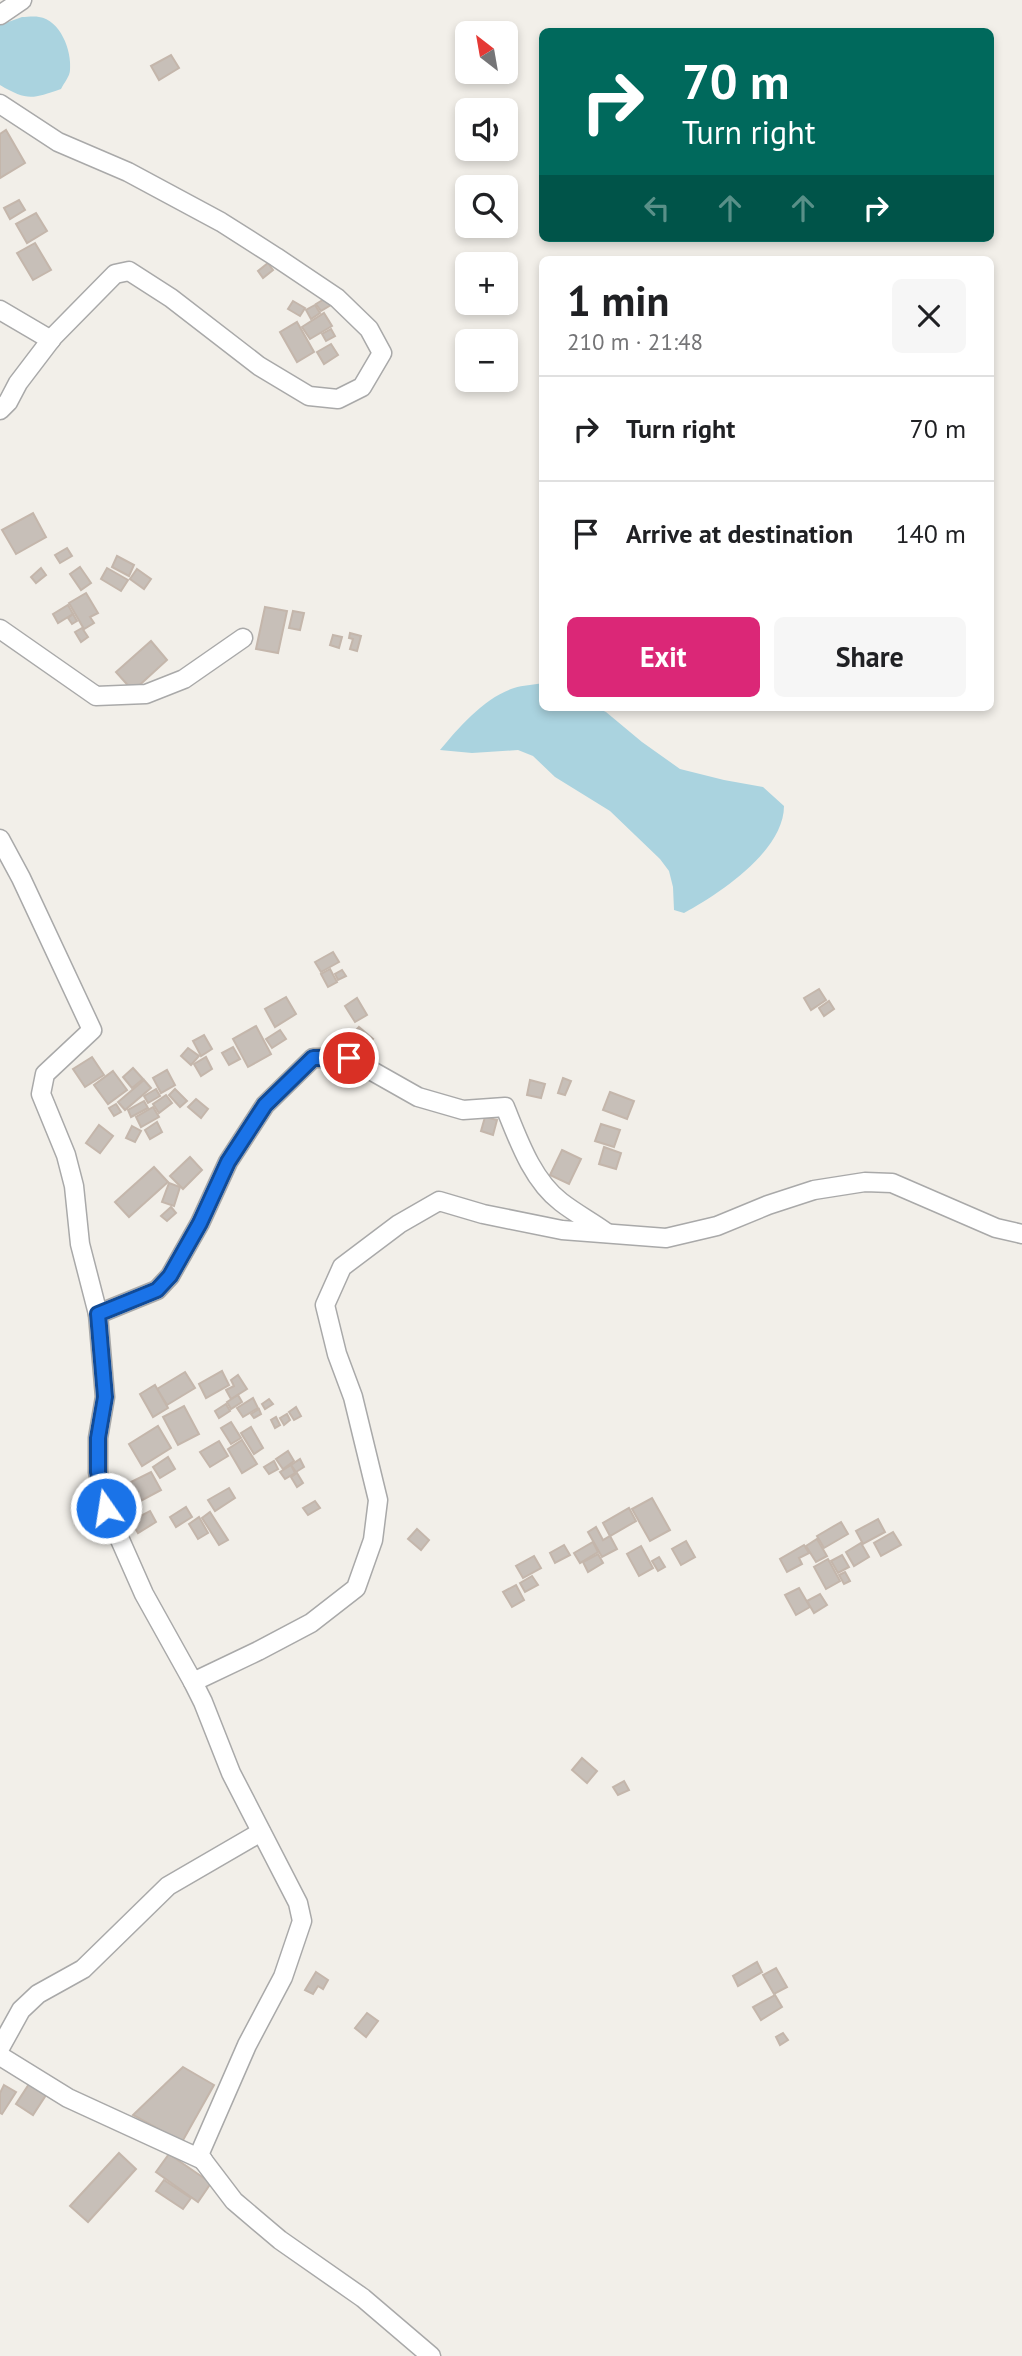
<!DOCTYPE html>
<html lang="en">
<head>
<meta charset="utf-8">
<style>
  body { margin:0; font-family:"PT Sans",sans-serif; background:#f6f6f6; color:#202124; height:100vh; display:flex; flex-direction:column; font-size:26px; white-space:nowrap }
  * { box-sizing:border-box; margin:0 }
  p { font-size:23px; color:#757577 }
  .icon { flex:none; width:38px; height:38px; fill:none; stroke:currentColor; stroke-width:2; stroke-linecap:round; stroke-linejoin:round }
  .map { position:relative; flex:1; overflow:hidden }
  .panel { position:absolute; left:539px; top:256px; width:455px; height:455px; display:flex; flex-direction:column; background:#fff; border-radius:10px; box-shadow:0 4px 10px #0003 }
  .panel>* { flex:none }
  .banner { position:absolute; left:539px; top:28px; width:455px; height:214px; border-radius:10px; box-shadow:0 4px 10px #0003; background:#00695c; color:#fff; overflow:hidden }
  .needle { width:46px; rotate:329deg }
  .fabs { position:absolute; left:455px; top:21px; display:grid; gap:14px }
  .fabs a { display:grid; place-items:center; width:63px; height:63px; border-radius:10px; background:#fff; box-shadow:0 4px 10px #0003; font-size:35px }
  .pin { position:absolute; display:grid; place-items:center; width:60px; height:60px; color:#fff; margin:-30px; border:4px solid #fff; border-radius:50%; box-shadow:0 2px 7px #0007 }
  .me { position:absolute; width:77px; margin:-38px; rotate:347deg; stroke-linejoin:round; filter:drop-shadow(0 0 5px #0008) }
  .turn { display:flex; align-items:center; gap:24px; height:147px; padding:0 28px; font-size:32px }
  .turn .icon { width:91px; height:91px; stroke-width:2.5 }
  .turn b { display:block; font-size:49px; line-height:60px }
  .lanes { display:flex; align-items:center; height:66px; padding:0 28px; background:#0003; justify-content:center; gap:35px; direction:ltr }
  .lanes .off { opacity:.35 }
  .round { display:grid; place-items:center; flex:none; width:74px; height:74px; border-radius:10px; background:#f6f6f6 }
  .head { display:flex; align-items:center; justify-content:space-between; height:119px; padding:0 28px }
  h1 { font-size:42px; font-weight:600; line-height:52px }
  .primary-button { display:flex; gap:14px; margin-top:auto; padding:14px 28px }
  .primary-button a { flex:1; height:80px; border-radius:10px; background:#db2777; color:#fff; font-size:28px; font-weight:600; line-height:80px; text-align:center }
  .primary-button a+a { background:#f6f6f6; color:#202124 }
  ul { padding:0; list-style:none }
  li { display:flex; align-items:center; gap:21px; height:105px; padding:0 28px; border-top:2px solid #e0e0e0 }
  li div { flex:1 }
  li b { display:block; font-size:26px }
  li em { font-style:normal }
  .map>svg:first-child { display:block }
  .water { fill:#aad3df }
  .building { fill:#c7bfb8; stroke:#c4b6ab; stroke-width:2 }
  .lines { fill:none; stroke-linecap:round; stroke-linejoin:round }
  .minor-casing { stroke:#a9a9a9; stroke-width:21 }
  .minor { stroke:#fff; stroke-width:18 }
  .route-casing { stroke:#114b97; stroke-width:18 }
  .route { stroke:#1a73e8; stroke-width:12 }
</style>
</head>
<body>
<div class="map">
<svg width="1022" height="2356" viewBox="0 0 1022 2356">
  <rect width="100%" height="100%" fill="#f2efe9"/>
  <g class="water">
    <path d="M22,17C27,17 34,16 39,17C60,20 72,50 70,70C70,76 64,83 61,89C32,99 27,101 0,85V25Z"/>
    <path d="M542,683V707H595L606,712L642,742L680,769L724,780L763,787L784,806C784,851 719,894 684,913L674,910L673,887L669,871L660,859L610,811L555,777L533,756L518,750L472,753L440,750C459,727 485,697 514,688C523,685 533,685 542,683Z"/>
  </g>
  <g class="building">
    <polygon points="171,55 179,68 159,80 151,66"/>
    <polygon points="6,130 25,163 0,178 0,134"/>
    <polygon points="19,200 25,210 10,219 4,208"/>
    <polygon points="36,213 47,231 27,243 16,224"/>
    <polygon points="35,243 51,270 33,280 17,253"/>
    <polygon points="268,263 273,270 263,278 258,271"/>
    <polygon points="326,298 331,305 321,311 316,304"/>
    <polygon points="293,301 305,308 300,316 288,309"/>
    <polygon points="315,305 320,313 311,319 306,310"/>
    <polygon points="324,313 332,326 310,339 302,327"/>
    <polygon points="297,322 314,352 297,362 280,332"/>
    <polygon points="331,329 335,336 326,341 322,334"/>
    <polygon points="331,344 338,355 324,364 317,352"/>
    <polygon points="33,513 46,537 16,554 2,530"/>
    <polygon points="67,548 72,556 60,563 55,555"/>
    <polygon points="117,556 134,565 129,576 112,567"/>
    <polygon points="80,567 91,583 81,590 70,574"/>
    <polygon points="41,568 46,575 36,583 31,577"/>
    <polygon points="107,568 128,580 121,591 101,579"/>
    <polygon points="137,569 151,579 144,589 130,579"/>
    <polygon points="86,593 98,613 90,617 94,623 84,629 69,603"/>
    <polygon points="68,605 73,614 58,623 53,614"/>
    <polygon points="265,607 287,611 278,653 256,649"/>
    <polygon points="293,611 304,613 300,630 289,628"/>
    <polygon points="73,614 77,621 72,624 68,618"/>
    <polygon points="82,628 88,637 81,642 75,632"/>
    <polygon points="350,633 361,636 357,651 350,649 353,639 349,638"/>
    <polygon points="333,635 342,637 339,648 330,645"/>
    <polygon points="151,641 167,660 133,691 116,672"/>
    <polygon points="333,952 339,962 321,972 315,962"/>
    <polygon points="330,969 337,982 328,987 321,974"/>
    <polygon points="342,970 346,976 338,980 335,974"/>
    <polygon points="819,989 826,1000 811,1010 804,998"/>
    <polygon points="286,997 296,1014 275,1027 265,1009"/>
    <polygon points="357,998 367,1015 355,1022 345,1006"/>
    <polygon points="829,1001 834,1009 824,1016 819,1008"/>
    <polygon points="256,1026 271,1054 248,1067 233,1039"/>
    <polygon points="359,1027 373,1039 360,1055 345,1042"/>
    <polygon points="280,1030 286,1039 272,1048 266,1039"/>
    <polygon points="204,1035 212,1049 201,1056 193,1041"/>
    <polygon points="233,1047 240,1059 229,1065 222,1053"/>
    <polygon points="188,1048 199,1056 191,1065 181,1056"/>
    <polygon points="92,1057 104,1075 85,1087 73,1069"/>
    <polygon points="206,1057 212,1069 201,1076 194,1064"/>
    <polygon points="133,1068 143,1079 132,1088 123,1077"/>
    <polygon points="167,1070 175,1085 161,1093 153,1078"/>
    <polygon points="113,1071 127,1090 108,1104 94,1085"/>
    <polygon points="563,1078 571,1081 565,1095 558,1093"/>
    <polygon points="144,1080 151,1088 125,1110 118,1102"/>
    <polygon points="530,1080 545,1084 541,1098 527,1095"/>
    <polygon points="156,1089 160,1096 148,1103 144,1096"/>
    <polygon points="175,1089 187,1101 180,1107 169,1095"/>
    <polygon points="610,1092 634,1101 627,1119 603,1110"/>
    <polygon points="166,1095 172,1103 159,1113 153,1104"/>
    <polygon points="196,1099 208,1109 201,1118 188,1107"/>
    <polygon points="144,1101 148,1108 131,1117 128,1110"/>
    <polygon points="116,1104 121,1112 114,1116 109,1108"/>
    <polygon points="153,1107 159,1117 141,1127 136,1117"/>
    <polygon points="485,1117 497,1120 493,1135 481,1131"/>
    <polygon points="157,1122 162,1132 150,1139 145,1130"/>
    <polygon points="601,1124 620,1130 614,1147 595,1141"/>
    <polygon points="99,1125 113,1136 100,1153 86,1143"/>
    <polygon points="132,1126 141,1131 135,1142 126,1138"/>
    <polygon points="604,1147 621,1153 616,1169 599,1164"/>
    <polygon points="562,1150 581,1159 569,1184 550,1175"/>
    <polygon points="190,1157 202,1170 183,1189 170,1176"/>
    <polygon points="154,1167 168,1182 129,1217 115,1202"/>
    <polygon points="169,1183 180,1187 174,1206 162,1202"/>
    <polygon points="171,1207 176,1213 167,1221 161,1216"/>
    <polygon points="222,1371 229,1385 206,1398 199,1384"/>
    <polygon points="185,1372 195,1388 167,1405 157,1389"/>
    <polygon points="238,1375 247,1389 231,1399 226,1390 234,1386 231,1380"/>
    <polygon points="155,1385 168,1408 153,1417 140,1394"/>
    <polygon points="238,1395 242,1402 231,1409 227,1402"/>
    <polygon points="253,1398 258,1408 243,1417 237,1408"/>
    <polygon points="269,1399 273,1404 265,1409 262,1404"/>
    <polygon points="226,1404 230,1411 219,1418 215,1411"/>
    <polygon points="184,1406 199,1434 178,1445 163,1417"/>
    <polygon points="296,1407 301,1416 294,1420 289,1412"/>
    <polygon points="259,1409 261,1414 254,1418 251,1414"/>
    <polygon points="287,1414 290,1420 284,1425 280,1418"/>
    <polygon points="276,1417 280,1425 275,1428 271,1420"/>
    <polygon points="231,1422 241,1438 231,1444 221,1428"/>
    <polygon points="158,1426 171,1448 142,1466 129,1444"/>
    <polygon points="251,1427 263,1448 254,1454 241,1433"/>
    <polygon points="242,1440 257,1464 242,1473 228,1449"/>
    <polygon points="219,1441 228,1456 210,1467 200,1452"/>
    <polygon points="288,1451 294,1461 283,1469 276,1459"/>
    <polygon points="168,1457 175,1469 160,1478 153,1467"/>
    <polygon points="300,1459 304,1467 296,1472 291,1465"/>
    <polygon points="274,1461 278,1469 269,1474 264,1467"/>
    <polygon points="291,1465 295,1473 285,1479 280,1472"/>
    <polygon points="151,1472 161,1490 137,1503 127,1484"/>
    <polygon points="297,1473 303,1483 297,1487 291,1477"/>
    <polygon points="229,1488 235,1498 215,1511 208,1500"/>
    <polygon points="652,1498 670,1530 650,1541 632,1509"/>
    <polygon points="315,1501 320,1508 308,1515 303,1508"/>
    <polygon points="186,1507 192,1517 176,1527 170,1517"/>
    <polygon points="629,1508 636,1521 610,1536 603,1523"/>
    <polygon points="150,1511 156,1522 138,1533 131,1521"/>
    <polygon points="210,1512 228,1540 219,1545 202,1518"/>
    <polygon points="199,1517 208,1533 198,1539 189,1524"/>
    <polygon points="878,1519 885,1532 863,1544 856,1531"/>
    <polygon points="841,1522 848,1534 824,1548 817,1536"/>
    <polygon points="596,1527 603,1540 610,1536 617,1549 602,1557 588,1532"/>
    <polygon points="417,1529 429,1540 421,1550 408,1539"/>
    <polygon points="893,1532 901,1545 881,1556 874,1543"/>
    <polygon points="817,1539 827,1556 816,1562 806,1546"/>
    <polygon points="686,1541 695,1557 681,1565 672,1549"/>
    <polygon points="593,1542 598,1552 580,1563 574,1553"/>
    <polygon points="861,1543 869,1557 854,1566 846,1552"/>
    <polygon points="564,1545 570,1555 555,1563 550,1553"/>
    <polygon points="804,1545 809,1553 799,1558 802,1564 787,1572 780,1559"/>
    <polygon points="641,1546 653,1568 639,1576 627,1554"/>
    <polygon points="598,1554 603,1563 588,1572 583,1562"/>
    <polygon points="842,1555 849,1567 838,1573 831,1561"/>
    <polygon points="534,1556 541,1568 523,1578 516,1566"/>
    <polygon points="659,1557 665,1567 658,1571 652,1561"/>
    <polygon points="828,1559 840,1581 826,1589 814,1567"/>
    <polygon points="845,1572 850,1581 844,1584 839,1575"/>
    <polygon points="532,1576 538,1585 525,1592 520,1583"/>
    <polygon points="516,1585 524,1600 512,1607 503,1592"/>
    <polygon points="799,1588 810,1607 796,1615 785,1595"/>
    <polygon points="820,1594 827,1605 814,1613 807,1601"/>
    <polygon points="582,1758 597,1771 587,1783 572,1770"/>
    <polygon points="624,1781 629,1790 618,1795 613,1787"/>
    <polygon points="757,1962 762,1972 738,1986 733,1976"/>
    <polygon points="776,1968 787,1987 774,1994 763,1975"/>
    <polygon points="316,1972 328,1980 323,1989 318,1986 313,1994 305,1990"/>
    <polygon points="775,1995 782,2007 761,2020 753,2007"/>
    <polygon points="367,2013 378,2021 366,2037 355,2028"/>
    <polygon points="783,2033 788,2040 780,2045 776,2037"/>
    <polygon points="183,2067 214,2085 182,2142 133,2115"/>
    <polygon points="31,2081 48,2092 33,2115 16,2104"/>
    <polygon points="4,2085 16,2092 2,2114 0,2113 0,2093"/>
    <polygon points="119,2153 136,2169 88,2222 70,2206"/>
    <polygon points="169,2154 211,2183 198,2202 156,2172"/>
    <polygon points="164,2180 191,2198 183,2209 156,2191"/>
  </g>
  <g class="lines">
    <defs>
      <g id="minor">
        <polyline points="0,15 22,0"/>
        <polyline points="0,104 58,142 128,172 221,222 276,257 337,298 369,329 382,353 362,387 338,399 309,396 259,366 171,298 129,271 115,274 53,337 18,383 8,402 0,410"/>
        <polyline points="0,310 51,340"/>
        <polyline points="0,629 96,696 146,694 184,679 243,638"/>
        <polyline points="0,839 21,878 92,1030 45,1074 41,1094 66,1155 74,1186 80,1244 98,1314 105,1397 98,1438 98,1472 106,1508 144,1594 193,1682 258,1651 311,1623 356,1588 373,1540 378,1500 353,1397 337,1354 325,1305 342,1267 399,1224 439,1201 483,1214 562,1230 666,1238 717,1226 768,1205 814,1190 865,1182 892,1183 996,1228 1022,1234"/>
        <path d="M98,1314L157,1290L170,1276L200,1223L228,1162L265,1105L313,1058H349L418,1097L463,1110L505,1107C518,1139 532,1180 561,1202C575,1213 592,1222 607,1233"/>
        <polyline points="193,1682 203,1702 231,1773 298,1903 302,1921 283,1977 247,2045 199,2155 234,2201 280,2240 363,2298 431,2356"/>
        <polyline points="0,2048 21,2010 38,1994 83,1969 168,1886 261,1832"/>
        <polyline points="0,2056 68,2098 203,2160"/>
      </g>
    </defs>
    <use href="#minor" class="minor-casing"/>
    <use href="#minor" class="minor"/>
  </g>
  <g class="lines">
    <defs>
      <polyline id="route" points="106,1508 98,1472 98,1438 105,1397 98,1314 157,1290 170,1276 200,1223 228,1162 265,1105 313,1058 349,1058"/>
    </defs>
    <use href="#route" class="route-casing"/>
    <use href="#route" class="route"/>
  </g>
</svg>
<div class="fabs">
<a><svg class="needle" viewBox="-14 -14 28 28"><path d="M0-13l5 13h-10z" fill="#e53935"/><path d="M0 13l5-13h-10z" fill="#757577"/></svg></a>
<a><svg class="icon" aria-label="sound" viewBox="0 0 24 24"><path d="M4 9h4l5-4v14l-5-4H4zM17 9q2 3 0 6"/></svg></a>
<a><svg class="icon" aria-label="search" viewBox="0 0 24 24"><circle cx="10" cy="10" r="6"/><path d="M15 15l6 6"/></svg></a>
<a>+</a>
<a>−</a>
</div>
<div class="pin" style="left:349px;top:1058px;background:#d93025"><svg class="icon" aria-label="arrive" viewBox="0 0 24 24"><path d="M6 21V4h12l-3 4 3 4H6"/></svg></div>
<svg class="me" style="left:106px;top:1508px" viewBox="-20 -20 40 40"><circle r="17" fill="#1a73e8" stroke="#fff" stroke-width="3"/><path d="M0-11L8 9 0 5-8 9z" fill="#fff"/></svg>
<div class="banner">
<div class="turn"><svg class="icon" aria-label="right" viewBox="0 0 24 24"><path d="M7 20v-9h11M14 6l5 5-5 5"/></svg><div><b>70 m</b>Turn right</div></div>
<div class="lanes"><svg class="icon off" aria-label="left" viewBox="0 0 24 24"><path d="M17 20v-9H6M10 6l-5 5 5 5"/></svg><svg class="icon off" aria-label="ahead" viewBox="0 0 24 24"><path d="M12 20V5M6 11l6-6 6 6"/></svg><svg class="icon off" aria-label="ahead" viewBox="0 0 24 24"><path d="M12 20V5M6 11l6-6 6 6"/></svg><svg class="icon" aria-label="right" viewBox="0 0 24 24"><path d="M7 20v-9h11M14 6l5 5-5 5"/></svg></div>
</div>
<section class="panel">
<div class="head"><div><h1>1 min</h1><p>210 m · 21:48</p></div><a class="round"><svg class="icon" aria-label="close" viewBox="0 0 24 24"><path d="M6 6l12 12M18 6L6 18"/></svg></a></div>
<ul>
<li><svg class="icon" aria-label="right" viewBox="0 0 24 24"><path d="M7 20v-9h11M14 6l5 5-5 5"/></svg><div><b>Turn right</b></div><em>70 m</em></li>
<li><svg class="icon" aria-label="arrive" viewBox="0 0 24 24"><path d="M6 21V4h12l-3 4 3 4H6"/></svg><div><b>Arrive at destination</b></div><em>140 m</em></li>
</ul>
<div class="primary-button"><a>Exit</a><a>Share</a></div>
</section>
</div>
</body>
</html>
